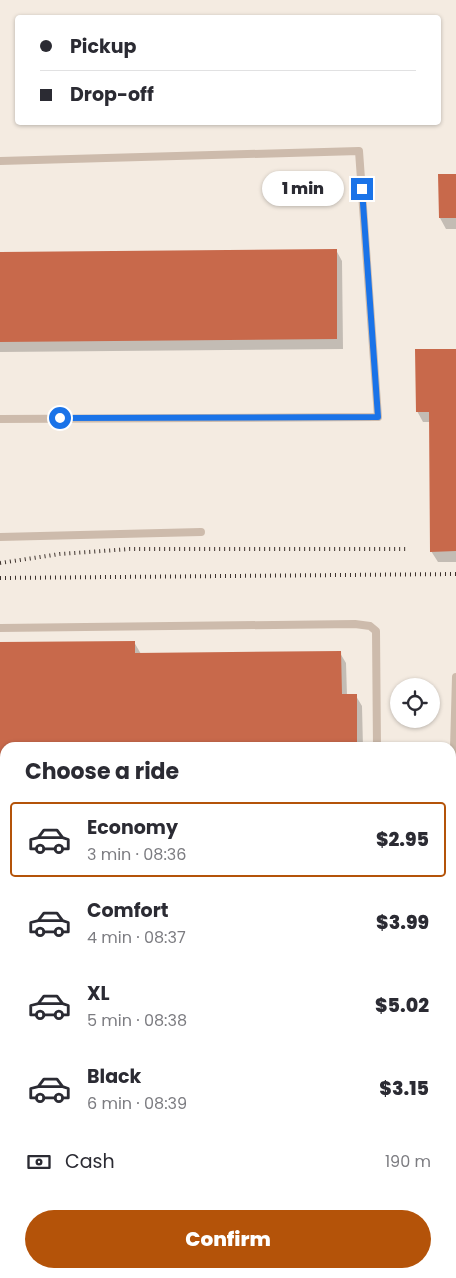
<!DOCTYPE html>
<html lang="en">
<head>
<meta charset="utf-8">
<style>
  :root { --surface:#fff; --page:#f2f2f3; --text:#2b2b33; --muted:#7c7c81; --line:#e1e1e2; --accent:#b45309 }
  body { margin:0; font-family:Poppins,sans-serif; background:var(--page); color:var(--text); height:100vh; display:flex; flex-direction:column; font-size:19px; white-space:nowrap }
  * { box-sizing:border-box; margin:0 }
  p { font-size:16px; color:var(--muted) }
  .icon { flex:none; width:28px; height:28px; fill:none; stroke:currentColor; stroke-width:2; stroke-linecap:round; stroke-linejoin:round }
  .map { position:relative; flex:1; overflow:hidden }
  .sheet { position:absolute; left:0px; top:742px; width:456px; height:536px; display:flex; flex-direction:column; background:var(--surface); border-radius:15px 15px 0 0; box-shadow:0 1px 4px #0004 }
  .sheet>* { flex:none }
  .hud { position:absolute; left:15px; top:15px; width:426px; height:110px; border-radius:5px; box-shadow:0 1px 4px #0004; display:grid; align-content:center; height:110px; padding:0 25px; background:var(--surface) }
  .controls { position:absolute; left:390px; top:678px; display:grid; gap:10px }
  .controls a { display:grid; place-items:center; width:50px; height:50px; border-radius:50%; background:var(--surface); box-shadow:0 1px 4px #0004; font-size:25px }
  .end { position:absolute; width:22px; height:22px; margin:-11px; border:6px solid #1a73e8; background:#fff; box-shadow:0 0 0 2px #fff }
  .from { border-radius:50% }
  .bubble { position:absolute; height:35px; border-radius:18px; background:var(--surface); box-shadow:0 1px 4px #0004; font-size:16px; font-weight:800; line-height:35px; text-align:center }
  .hud b { display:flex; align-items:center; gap:18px; height:48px; font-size:19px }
  .hud b+b { border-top:1px solid var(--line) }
  .hud i { width:12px; height:12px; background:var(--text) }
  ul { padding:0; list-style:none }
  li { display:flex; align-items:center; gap:15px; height:75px; margin:0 10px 8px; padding:0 15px; border:2px solid transparent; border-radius:5px }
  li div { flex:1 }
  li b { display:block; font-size:19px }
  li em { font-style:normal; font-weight:800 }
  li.active { border-color:var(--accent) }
  li>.icon { width:45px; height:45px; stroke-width:1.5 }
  h2 { padding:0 25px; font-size:22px; line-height:60px }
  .pay { display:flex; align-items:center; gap:12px; height:55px; padding:0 25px; font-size:19px }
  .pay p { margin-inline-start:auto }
  .primary-button { display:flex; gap:10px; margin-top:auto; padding:10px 25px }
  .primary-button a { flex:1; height:58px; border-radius:30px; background:var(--accent); color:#fff; font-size:20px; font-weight:800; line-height:58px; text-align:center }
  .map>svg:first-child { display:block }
  .shadow { fill:#0003 }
  .building { fill:#c8694b }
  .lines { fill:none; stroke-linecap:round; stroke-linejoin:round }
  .service { stroke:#cdbbac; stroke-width:8 }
  .rail { stroke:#3b302b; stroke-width:4; stroke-dasharray:1 4; stroke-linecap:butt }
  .route { stroke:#1a73e8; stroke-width:6 }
</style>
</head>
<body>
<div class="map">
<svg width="456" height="1278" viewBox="0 0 456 1278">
  <rect width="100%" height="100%" fill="#f4ebe1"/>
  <path class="shadow" d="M439,175H456V229H446L440,218Z
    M336,250L342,261L343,349L0,352V253Z
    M456,350V562H438L431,551L430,422H423L417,411Z
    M134,642L141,654L340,653L346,663L347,696H356L362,706L363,748H5V779H0V643Z
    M0,905H5V1010H0Z
    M451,999H456V1120H451Z
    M0,1099H5V1183H0Z
    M0,1235H5V1274H367V1278H0Z"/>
  <path class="building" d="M438,174H456V218H439Z
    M337,249V339L0,342V252Z
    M415,349H456V551L430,552L429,412H416Z
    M135,641V653L341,651L342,694H357V748H5V769H0V642Z
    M0,904H5V1000H0Z
    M451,998H456V1110H451Z
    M0,1097H5V1172H0Z
    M0,1233H5V1274H362V1278H0Z"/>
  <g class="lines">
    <path class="service" d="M0,161L359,151L378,417L0,419
      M0,537L201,532
      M0,628L355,624L370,626L376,631L377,748
      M451,856L456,677
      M0,866H5
      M451,926H456
      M0,1048H5
      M0,1210H5
      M387,1274V1278"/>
    <path class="rail" d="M0,563L60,554L130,549H409
      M0,578L456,574"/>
  </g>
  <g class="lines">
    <path class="route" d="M60,418L378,417L362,189"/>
  </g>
</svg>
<div class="controls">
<a><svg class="icon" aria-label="locate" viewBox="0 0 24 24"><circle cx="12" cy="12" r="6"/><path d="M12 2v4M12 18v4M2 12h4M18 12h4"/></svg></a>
</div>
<i class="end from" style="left:60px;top:418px"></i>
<i class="end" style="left:362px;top:189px"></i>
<div class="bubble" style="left:262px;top:171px;width:82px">1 min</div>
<div class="hud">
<b><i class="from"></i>Pickup</b>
<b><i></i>Drop-off</b>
</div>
<section class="sheet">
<h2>Choose a ride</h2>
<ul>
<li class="active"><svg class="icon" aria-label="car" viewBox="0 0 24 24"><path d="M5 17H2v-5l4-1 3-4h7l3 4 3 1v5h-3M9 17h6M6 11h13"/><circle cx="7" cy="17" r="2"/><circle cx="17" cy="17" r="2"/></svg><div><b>Economy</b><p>3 min · 08:36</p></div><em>$2.95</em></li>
<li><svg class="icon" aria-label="car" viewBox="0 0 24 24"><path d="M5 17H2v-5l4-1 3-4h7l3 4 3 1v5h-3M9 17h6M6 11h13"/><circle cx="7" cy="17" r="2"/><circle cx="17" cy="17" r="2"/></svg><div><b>Comfort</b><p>4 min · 08:37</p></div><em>$3.99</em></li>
<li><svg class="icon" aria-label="car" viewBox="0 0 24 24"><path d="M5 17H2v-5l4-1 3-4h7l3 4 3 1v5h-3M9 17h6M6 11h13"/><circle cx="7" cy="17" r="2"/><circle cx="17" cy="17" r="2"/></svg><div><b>XL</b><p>5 min · 08:38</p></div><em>$5.02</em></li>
<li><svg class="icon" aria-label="car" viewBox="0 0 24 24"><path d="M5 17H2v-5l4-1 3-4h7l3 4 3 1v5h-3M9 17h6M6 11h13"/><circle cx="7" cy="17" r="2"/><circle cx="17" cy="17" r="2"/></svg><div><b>Black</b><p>6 min · 08:39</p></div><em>$3.15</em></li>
</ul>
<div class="pay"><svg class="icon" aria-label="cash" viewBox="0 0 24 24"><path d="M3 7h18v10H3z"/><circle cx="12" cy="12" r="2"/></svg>Cash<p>190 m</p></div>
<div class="primary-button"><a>Confirm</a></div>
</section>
</div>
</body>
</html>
